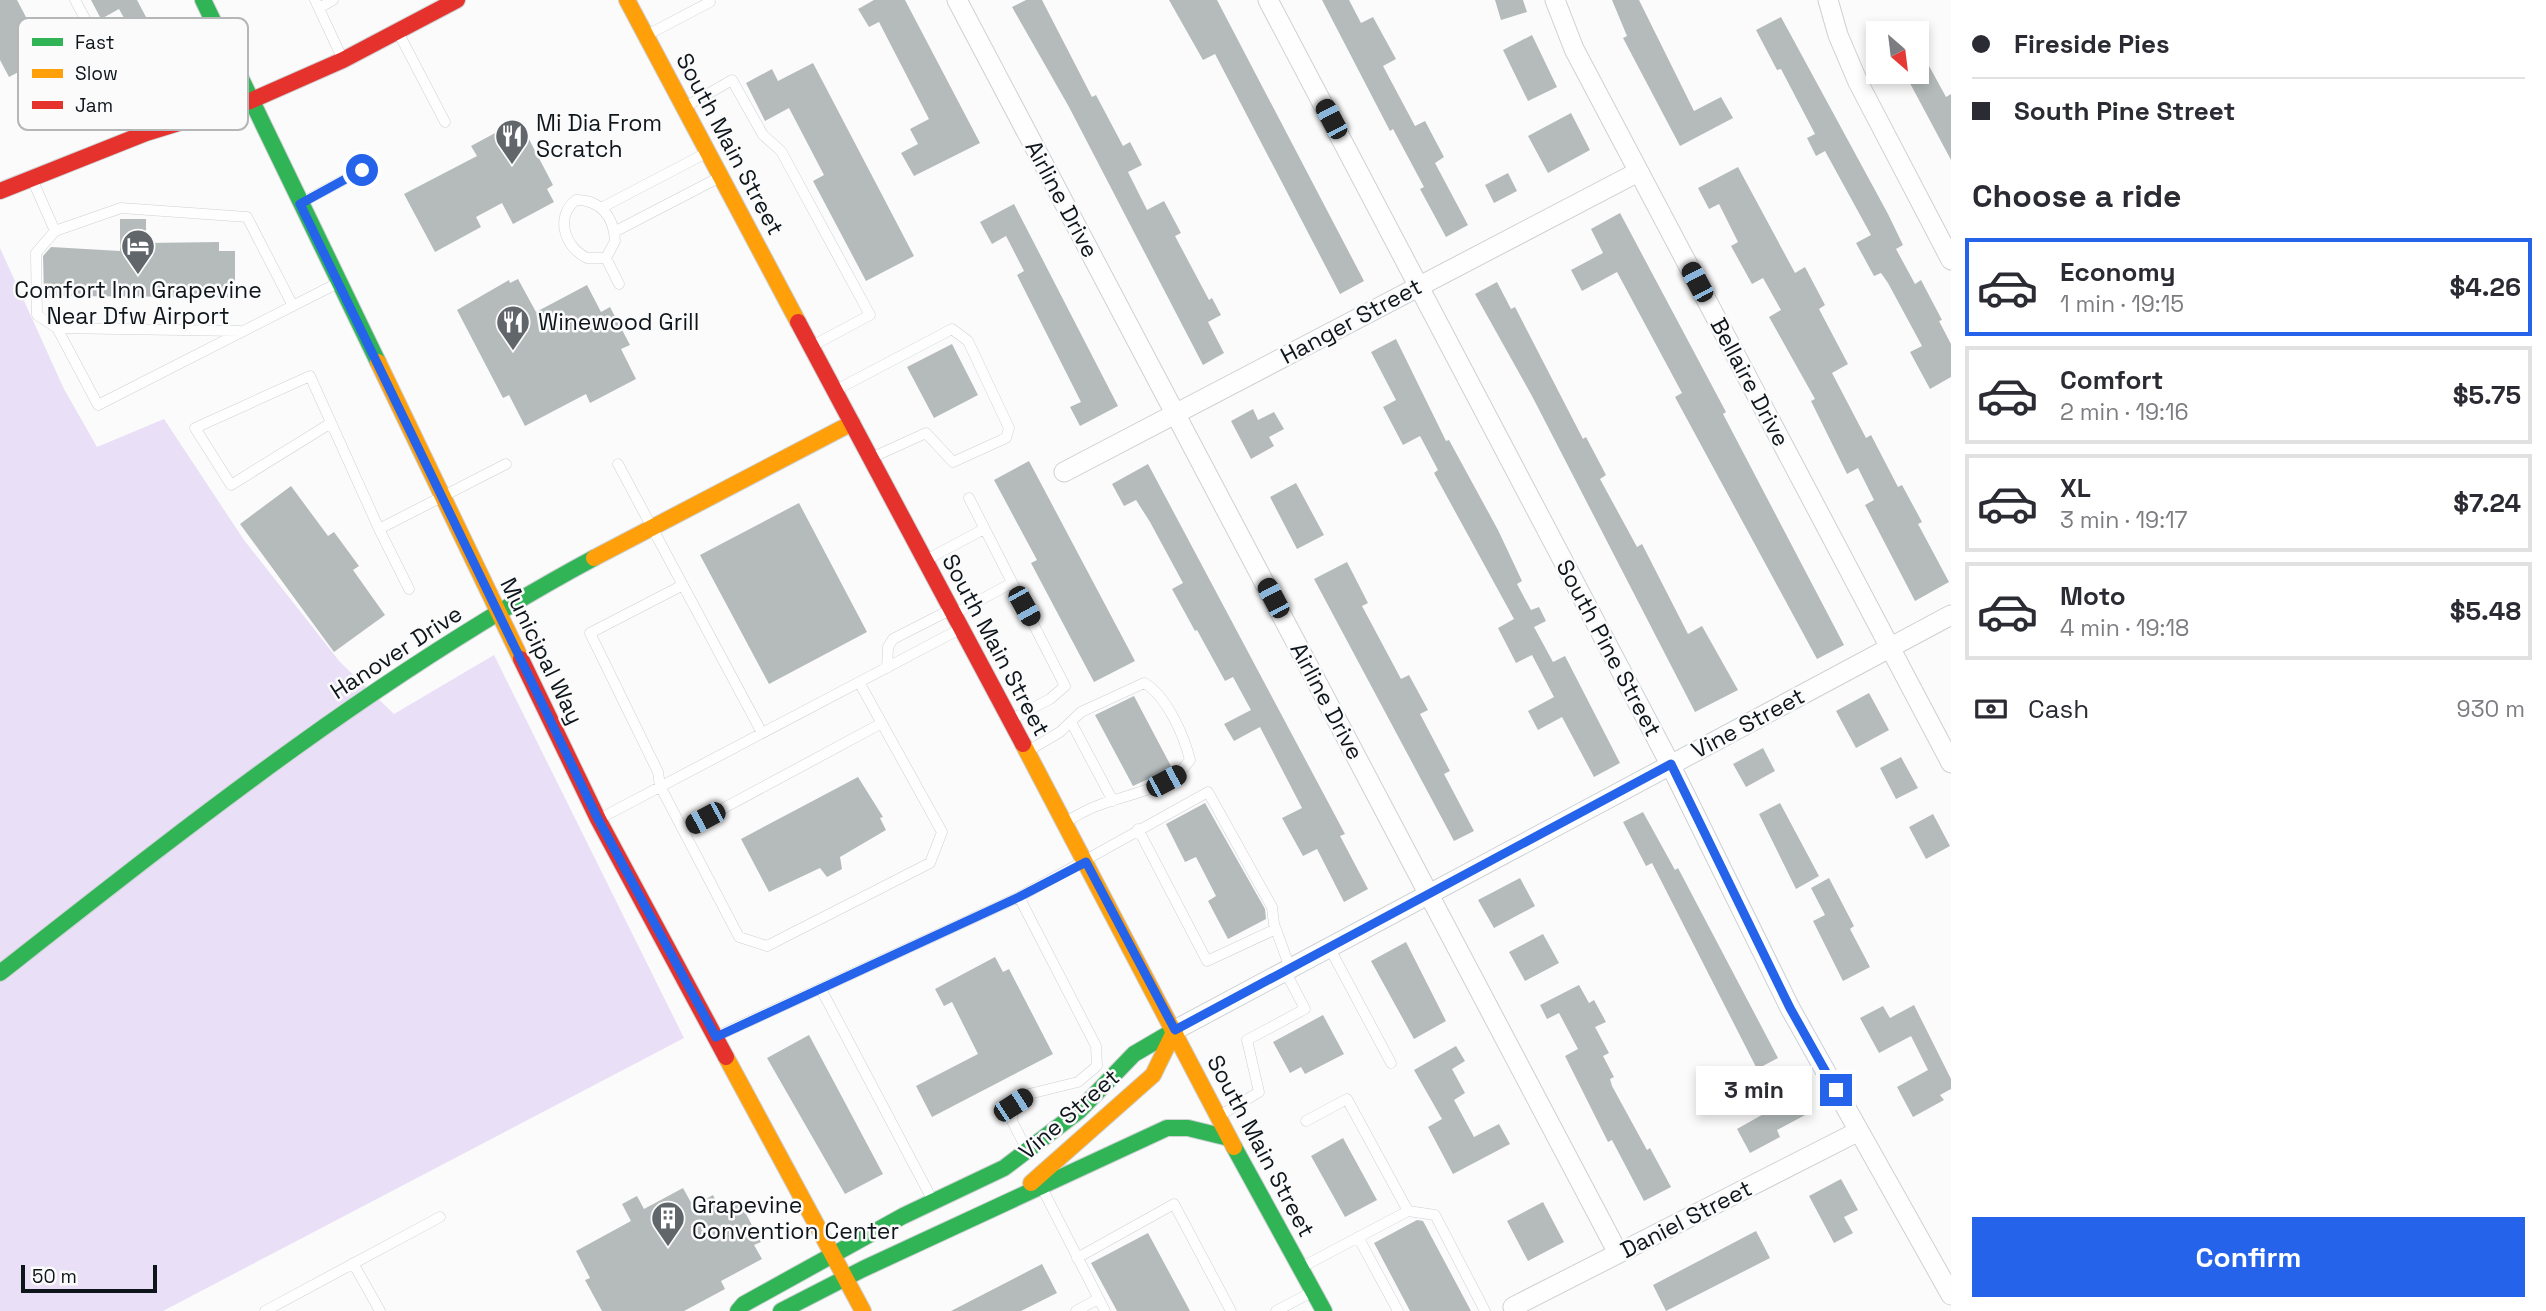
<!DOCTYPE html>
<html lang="en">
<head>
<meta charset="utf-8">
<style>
  :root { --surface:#fff; --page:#f2f2f3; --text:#2b2b33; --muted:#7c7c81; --line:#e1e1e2; --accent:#2563eb }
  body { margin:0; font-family:"Space Grotesk",sans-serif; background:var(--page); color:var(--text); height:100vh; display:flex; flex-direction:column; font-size:26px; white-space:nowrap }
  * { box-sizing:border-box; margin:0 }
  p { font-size:23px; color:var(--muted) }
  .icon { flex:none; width:38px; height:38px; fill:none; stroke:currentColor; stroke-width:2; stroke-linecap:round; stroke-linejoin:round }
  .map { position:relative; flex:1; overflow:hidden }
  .details { display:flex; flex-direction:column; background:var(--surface); width:595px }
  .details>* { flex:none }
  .banner { display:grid; align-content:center; height:154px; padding:0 21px; background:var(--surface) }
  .needle { width:46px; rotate:152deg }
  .fabs { position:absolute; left:1866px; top:21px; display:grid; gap:14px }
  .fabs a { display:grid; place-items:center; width:63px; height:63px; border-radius:0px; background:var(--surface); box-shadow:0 4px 10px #0003; font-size:35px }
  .scale { position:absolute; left:21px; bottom:18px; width:136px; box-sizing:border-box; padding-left:7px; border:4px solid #0e161c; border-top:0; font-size:19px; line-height:24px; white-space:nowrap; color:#0e161c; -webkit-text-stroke:5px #fbfbfb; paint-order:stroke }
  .end { position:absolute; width:32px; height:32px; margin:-16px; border:9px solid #2563eb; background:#fff; box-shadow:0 0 0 4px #fff }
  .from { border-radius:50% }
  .bubble { position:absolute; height:49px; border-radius:0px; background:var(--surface); box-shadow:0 4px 10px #0003; font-size:23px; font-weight:700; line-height:49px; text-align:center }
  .car { position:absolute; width:21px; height:42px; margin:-21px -10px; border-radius:9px; box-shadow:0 0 5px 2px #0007; background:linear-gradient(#222 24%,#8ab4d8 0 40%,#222 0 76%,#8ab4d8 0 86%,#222 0) }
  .banner b { display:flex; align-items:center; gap:24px; height:66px; font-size:26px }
  .banner b+b { border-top:2px solid var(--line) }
  .banner i { width:18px; height:18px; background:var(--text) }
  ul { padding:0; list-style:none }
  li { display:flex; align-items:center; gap:21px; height:98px; margin:0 14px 10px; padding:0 7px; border:4px solid var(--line); border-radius:0px }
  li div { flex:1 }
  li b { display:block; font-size:26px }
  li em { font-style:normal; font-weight:700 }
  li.current { border-color:var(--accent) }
  li>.icon { width:63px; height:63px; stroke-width:1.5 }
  h2 { padding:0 21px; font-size:32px; line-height:84px }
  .pay { display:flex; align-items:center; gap:18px; height:77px; padding:0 21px; font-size:26px }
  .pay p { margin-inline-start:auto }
  .button { display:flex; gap:14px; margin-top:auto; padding:14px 21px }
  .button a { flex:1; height:80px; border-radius:0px; background:var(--accent); color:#fff; font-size:28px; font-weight:700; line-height:80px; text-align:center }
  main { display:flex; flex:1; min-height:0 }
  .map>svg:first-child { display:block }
  .green { fill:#e9dff6 }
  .building { fill:#b5bbbb }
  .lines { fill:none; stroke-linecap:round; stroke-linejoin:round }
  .lane-casing { stroke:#cdd1d4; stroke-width:11 }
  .street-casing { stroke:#cdd1d4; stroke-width:21 }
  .fast-casing { stroke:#cdd1d4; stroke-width:18 }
  .slow-casing { stroke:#cdd1d4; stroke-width:18 }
  .jam-casing { stroke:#cdd1d4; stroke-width:18 }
  .lane { stroke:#fefefe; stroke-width:10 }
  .street { stroke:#fefefe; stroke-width:19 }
  .fast { stroke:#30b455; stroke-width:16 }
  .slow { stroke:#ff9f0a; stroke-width:16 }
  .jam { stroke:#e5322d; stroke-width:16 }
  .route { stroke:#2563eb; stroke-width:9 }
  .labels { text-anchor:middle; stroke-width:5; stroke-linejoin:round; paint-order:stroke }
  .poi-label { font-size:23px; fill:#0e161c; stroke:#fbfbfb; text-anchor:start }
  .street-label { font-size:23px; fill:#0e161c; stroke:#fbfbfb }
  .key { fill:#fbfbfb; stroke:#b4b6b8; stroke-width:2 }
  .key-label { font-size:19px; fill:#0e161c }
</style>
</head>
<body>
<main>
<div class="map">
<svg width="1951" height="1311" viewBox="0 0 1951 1311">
  <rect width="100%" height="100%" fill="#fbfbfb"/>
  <path class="green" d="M0,248L64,389L97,447L164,419L244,540L340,662L394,714L494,655L684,1038L163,1311H0Z"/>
  <path class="building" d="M0,0H17L47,57L9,77L0,60Z
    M91,0H137L156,36L139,45L119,9L101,19Z
    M874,0H905L980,143L914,176L901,153L918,144L910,129L929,119L879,22L869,27L858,9Z
    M1026,0H1042L1092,97L1096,95L1123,146L1130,142L1142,165L1128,172L1147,210L1164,201L1181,233L1175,236L1209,300L1212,298L1221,315L1208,322L1224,353L1203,365L1069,107L1012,7Z
    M1169,0H1217L1364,281L1340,294L1215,54L1203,60Z
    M1322,0H1349L1361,23L1373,17L1396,59L1383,66L1415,126L1425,121L1444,157L1435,163L1468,225L1446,237L1420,189L1424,187L1393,129L1390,131Z
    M1495,0H1523L1527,12L1501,20Z
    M1612,0H1639L1694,111L1721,97L1733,118L1680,146L1623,38L1627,36Z
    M1781,17L1888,214L1903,245L1896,249L1915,284L1921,280L1942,320L1939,321L1951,344V377L1930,389L1910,352L1922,346L1888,283L1881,273L1874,276L1856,243L1871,235L1825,151L1816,156L1807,138L1815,134L1781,69L1777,70L1756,30Z
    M1532,35L1557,87L1528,101L1503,50Z
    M1916,42L1946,97L1951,94V160L1904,72H1916Z
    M813,63L914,256L866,281L813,181L824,175L789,108L765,121L746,83L772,69L778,81Z
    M1571,113L1590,150L1548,173L1528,136Z
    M519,120L553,185L547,189L554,202L513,224L502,203L476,217L481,227L435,252L404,194L477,156L471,146Z
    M1738,167L1795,273L1805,267L1825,305L1819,309L1848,364L1832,373L1866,438L1871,435L1898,487L1902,485L1922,522L1918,524L1949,582L1915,601L1865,505L1874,500L1858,468L1847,474L1811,401L1815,399L1769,317L1781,310L1763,278L1752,284L1731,246L1738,242L1719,204L1709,209L1698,188Z
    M1508,173L1517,191L1494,203L1485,185Z
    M1014,204L1118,406L1080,426L1070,407L1081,402L1017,275L1024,271L1006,236L992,244L980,222Z
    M1620,213L1726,412L1723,414L1844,645L1817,659L1675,397L1682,393L1617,272L1582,291L1571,270L1603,253L1591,229Z
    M120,219H146V243L219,242V251H235V297L44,296L43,256L51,247L120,251Z
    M518,279L536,312L587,285L601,312L610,307L630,345L621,349L636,379L590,403L586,394L525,426L509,395L503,398L457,310L509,280L510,283Z
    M1497,282L1511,309L1515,307L1583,439L1586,437L1606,475L1600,479L1637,547L1642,544L1688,634L1702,626L1738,690L1695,712L1532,396L1475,294Z
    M1396,339L1446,441L1449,440L1498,530L1522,581L1517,584L1531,610L1539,607L1546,621L1534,627L1553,662L1565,656L1620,763L1594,777L1562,717L1538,730L1528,711L1554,697L1532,655L1516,663L1498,628L1514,619L1434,473L1438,470L1420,436L1403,445L1383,407L1396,400L1371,352Z
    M952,344L978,395L934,418L907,367Z
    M1253,409L1258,420L1274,412L1284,429L1269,437L1274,446L1251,459L1231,421Z
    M1029,461L1135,661L1094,682L1031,563L1037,560L994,480Z
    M1148,464L1345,834L1340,836L1368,889L1344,902L1317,849L1303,856L1282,818L1302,808L1260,727L1234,741L1224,724L1251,710L1233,677L1225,681L1197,630L1195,631L1172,589L1183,583L1150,522L1136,500L1124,506L1112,484Z
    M1296,483L1324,535L1297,549L1270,497Z
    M291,486L328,536L334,532L359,566L353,570L385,615L334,652L240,524Z
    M799,503L867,632L769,684L700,555Z
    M1347,562L1368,603L1362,606L1401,679L1409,675L1428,710L1420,714L1450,771L1444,774L1474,831L1454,841L1314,579Z
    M1869,693L1889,730L1856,748L1836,711Z
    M1134,696L1172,768L1133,786L1095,715Z
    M1763,748L1775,771L1746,787L1733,764Z
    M1901,757L1918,788L1896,799L1880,768Z
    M858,777L883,817L880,818L886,830L840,857L842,869L827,877L820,868L769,892L741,839Z
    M1205,803L1265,909L1266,919L1228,939L1208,901L1216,896L1196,857L1185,862L1166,824Z
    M1780,803L1819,876L1796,889L1759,814Z
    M1643,812L1675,870L1678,868L1778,1058L1757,1069L1652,863L1646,866L1623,822Z
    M1933,814L1950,846L1926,859L1909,827Z
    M1520,878L1535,906L1494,928L1478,900Z
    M1829,878L1854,926L1850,929L1870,967L1843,981L1813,921L1825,915L1811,888Z
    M1543,934L1559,963L1525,981L1509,952Z
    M1406,942L1446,1021L1414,1039L1371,961Z
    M995,957L1003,972L1009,969L1053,1054L932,1117L916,1086L978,1054L952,1002L944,1006L935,989Z
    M1579,985L1589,1003L1594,1000L1606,1022L1595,1027L1609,1053L1603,1056L1614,1077L1610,1079L1612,1086L1647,1150L1650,1148L1671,1187L1644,1201L1612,1140L1608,1142L1565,1056L1578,1049L1559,1013L1547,1019L1540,1005Z
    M1914,1005L1951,1079V1089L1940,1095L1944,1100L1913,1117L1897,1087L1928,1070L1911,1036L1879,1053L1860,1018L1883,1006L1890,1018Z
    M1323,1015L1344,1054L1305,1074L1301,1067L1290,1073L1273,1042Z
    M809,1035L883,1174L845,1194L767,1058Z
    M1456,1046L1465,1061L1452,1069L1465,1093L1454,1100L1474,1137L1499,1124L1510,1144L1453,1174L1428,1127L1442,1119L1414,1070Z
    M1790,1083L1807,1114L1777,1130L1780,1137L1750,1153L1737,1129L1767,1112L1760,1099Z
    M1343,1138L1377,1200L1345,1217L1311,1156Z
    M1841,1179L1858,1210L1844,1217L1853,1233L1834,1243L1809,1196Z
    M683,1188L693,1206L713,1195L720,1209L738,1199L761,1242L754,1245L762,1259L721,1281L725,1289L684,1311H602L585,1280L590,1278L576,1251L631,1221L622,1204L637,1196L644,1209Z
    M1543,1202L1564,1242L1528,1261L1507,1221Z
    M1417,1220L1423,1221L1471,1311H1410L1374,1243Z
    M1756,1231L1770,1258L1666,1311L1653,1285Z
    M1148,1233L1190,1311H1117L1091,1263Z
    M1042,1264L1057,1293L1021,1311H951Z"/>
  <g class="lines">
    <g class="lane-casing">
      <path id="lane" d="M75,0L146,132
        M315,0L343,60
        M319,8L333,0
        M398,32L445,122
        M647,35L710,2L709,0
        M685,107L732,80L763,135L781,151L870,315L812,346
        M32,179L55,231
        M576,200C601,200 614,217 615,241L606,258H587C564,247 555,216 576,200Z
        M301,203L362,170
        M601,208L708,152
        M614,232L720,177
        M606,258L619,284
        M293,306L247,217L121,208L55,231L36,253L37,315L57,328L98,405L338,283
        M57,328L240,331
        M836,390L952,329L968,341L1009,428L1006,438L953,462L926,433L871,458
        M331,423L231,485L195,428L310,376L379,529L506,464
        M618,464L762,733
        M969,498L1065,686L1050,699L1010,720
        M379,529L409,589
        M926,560L984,529
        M683,585L590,633L658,772L660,786L739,937L767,946L930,863L942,832L859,682
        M954,614L1012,583
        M887,668L888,647L893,639L950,610
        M1071,722L1113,801
        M1028,751L1060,732L1081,712L1144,683C1166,695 1184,735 1190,760C1168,791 1128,793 1094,807C1084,811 1075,817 1065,822
        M599,819L960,629
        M1138,829L1207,961L1276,929
        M683,830L882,723
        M1329,947L1391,1063
        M821,989L933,1201
        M717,1036L1019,897
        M1219,1116L1259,1092L1247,1040L1305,1009L1285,971
        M1306,1121L1347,1099L1408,1211
        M1026,1148L1012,1121L1013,1105L1029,1094L1078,1082L1097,1066L1096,1046L1019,897L1208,792L1272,907L1274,924L1290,968
        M1042,1188L1105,1311
        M1358,1237L1398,1311
        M1077,1258L1174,1204L1231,1311
        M353,1263L380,1311
        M1302,1267L1408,1211L1435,1215L1485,1311
        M265,1311L440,1217
        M1076,1311L1098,1299
        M1276,1311L1312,1292"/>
    </g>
    <g class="street-casing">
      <path id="street" d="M957,0L1618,1253
        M1268,0L1670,764L1790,1008L1951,1295
        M1555,0L1574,49L1951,763
        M1828,0L1838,35L1858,82L1951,260
        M1064,472L1638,172
        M1175,1030L1951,615
        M1513,1307L1859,1131"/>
    </g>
    <g class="fast-casing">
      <path id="fast" d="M203,0L378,362
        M0,973C191,823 380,673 594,558
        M1234,1147L1324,1311
        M738,1311L744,1304L903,1216L1004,1168L1079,1111L1134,1054L1175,1030
        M781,1311L863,1269L1167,1128H1188L1229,1138"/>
    </g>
    <g class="slow-casing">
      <path id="slow" d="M627,0L798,322
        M378,362L521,659
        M594,558L852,423
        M1023,744L1234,1147
        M726,1057L863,1311
        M1031,1183L1153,1075L1175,1030"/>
    </g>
    <g class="jam-casing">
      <path id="jam" d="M0,191L146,133L250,101L343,60L457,0
        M798,322L1023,744
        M521,659L598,819L726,1057"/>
    </g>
    <use href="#lane" class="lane"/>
    <use href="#street" class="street"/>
    <use href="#fast" class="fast"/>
    <use href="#slow" class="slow"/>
    <use href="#jam" class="jam"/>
  </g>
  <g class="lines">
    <path class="route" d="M362,170L300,204L598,819L716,1037L1019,897L1086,862L1175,1030L1671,764L1790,1008L1836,1090"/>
  </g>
  <defs>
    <g id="restaurant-pin" transform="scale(1.75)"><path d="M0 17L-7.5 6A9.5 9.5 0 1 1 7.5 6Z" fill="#61666a" stroke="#fbfbfb"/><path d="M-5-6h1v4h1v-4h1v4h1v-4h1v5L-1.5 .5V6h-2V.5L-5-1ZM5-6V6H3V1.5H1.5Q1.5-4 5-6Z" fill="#fff"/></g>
    <g id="hotel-pin" transform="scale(1.75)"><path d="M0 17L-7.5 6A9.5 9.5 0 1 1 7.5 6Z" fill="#61666a" stroke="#fbfbfb"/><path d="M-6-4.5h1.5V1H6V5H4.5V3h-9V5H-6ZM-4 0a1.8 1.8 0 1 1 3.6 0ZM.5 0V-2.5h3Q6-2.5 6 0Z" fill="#fff"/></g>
    <g id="building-pin" transform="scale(1.75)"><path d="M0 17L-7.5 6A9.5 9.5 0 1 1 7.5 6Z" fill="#61666a" stroke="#fbfbfb"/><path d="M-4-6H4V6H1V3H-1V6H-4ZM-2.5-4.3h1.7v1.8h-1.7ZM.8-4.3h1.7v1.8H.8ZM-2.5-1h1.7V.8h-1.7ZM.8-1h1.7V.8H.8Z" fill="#fff"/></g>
  </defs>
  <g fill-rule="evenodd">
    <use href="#restaurant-pin" x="512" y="136"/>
    <use href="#hotel-pin" x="138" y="246"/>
    <use href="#restaurant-pin" x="513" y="322"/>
    <use href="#building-pin" x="668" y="1218"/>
  </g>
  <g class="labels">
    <g class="poi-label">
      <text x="536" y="131">Mi Dia From<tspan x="536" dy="26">Scratch</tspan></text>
      <text x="138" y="298" text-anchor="middle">Comfort Inn Grapevine<tspan x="138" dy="26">Near Dfw Airport</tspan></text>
      <text x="538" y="330">Winewood Grill</text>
      <text x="692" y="1213">Grapevine<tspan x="692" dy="26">Convention Center</tspan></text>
    </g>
    <g class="street-label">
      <text transform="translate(730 144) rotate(62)" y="8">South Main Street</text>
      <text transform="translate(1062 199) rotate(62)" y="8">Airline Drive</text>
      <text transform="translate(1351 321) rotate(-28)" y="8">Hanger Street</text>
      <text transform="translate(1750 382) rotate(62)" y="8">Bellaire Drive</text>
      <text transform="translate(996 645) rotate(62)" y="8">South Main Street</text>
      <text transform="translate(1609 648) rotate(62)" y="8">South Pine Street</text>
      <text transform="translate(542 651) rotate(64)" y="8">Municipal Way</text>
      <text transform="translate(396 652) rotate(-33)" y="8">Hanover Drive</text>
      <text transform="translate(1327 701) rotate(62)" y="8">Airline Drive</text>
      <text transform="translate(1748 723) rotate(-28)" y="8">Vine Street</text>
      <text transform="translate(1069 1114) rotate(-41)" y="8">Vine Street</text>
      <text transform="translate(1261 1146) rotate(62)" y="8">South Main Street</text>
      <text transform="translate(1686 1219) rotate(-27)" y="8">Daniel Street</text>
    </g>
  </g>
  <rect x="18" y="18" width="230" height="112" rx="10" class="key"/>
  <rect x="32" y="38" width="31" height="8" fill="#30b455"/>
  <rect x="32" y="69" width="31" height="9" fill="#ff9f0a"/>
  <rect x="32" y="101" width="31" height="8" fill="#e5322d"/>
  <g class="key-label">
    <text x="75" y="49">Fast</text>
    <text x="75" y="80">Slow</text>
    <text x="75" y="112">Jam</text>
  </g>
</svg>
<div class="fabs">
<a><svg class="needle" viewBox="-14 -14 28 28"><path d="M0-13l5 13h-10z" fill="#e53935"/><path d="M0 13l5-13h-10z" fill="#7c7c81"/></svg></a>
</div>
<div class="scale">50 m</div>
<i class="end from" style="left:362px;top:170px"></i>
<i class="end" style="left:1836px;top:1090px"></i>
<div class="bubble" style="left:1696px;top:1066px;width:116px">3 min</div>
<i class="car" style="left:1331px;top:119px;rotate:332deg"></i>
<i class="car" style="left:1697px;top:282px;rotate:332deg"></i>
<i class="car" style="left:1273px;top:598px;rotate:332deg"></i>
<i class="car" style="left:1024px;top:606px;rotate:151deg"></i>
<i class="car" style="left:1166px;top:781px;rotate:62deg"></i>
<i class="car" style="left:705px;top:818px;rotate:242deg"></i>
<i class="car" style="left:1013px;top:1105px;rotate:57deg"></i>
</div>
<section class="details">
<div class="banner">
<b><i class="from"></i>Fireside Pies</b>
<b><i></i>South Pine Street</b>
</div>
<h2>Choose a ride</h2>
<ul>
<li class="current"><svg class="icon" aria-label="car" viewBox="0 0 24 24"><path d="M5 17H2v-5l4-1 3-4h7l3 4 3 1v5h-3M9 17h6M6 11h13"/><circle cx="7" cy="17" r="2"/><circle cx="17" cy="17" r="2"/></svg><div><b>Economy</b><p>1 min · 19:15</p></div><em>$4.26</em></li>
<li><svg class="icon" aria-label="car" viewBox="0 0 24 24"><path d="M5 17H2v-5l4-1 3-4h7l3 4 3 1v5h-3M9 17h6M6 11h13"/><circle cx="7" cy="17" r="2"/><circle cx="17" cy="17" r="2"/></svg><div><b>Comfort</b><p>2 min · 19:16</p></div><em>$5.75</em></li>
<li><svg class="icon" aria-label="car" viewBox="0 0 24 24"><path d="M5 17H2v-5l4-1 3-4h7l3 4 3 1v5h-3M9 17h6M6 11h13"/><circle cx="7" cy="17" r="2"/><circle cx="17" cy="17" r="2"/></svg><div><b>XL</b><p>3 min · 19:17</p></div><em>$7.24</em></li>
<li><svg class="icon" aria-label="car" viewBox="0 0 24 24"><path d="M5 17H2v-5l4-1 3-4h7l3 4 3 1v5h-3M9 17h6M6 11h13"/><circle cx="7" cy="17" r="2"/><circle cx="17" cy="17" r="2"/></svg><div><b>Moto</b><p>4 min · 19:18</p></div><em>$5.48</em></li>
</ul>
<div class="pay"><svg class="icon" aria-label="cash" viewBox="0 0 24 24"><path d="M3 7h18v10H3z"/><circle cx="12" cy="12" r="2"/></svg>Cash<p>930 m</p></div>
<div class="button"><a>Confirm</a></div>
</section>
</main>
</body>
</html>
